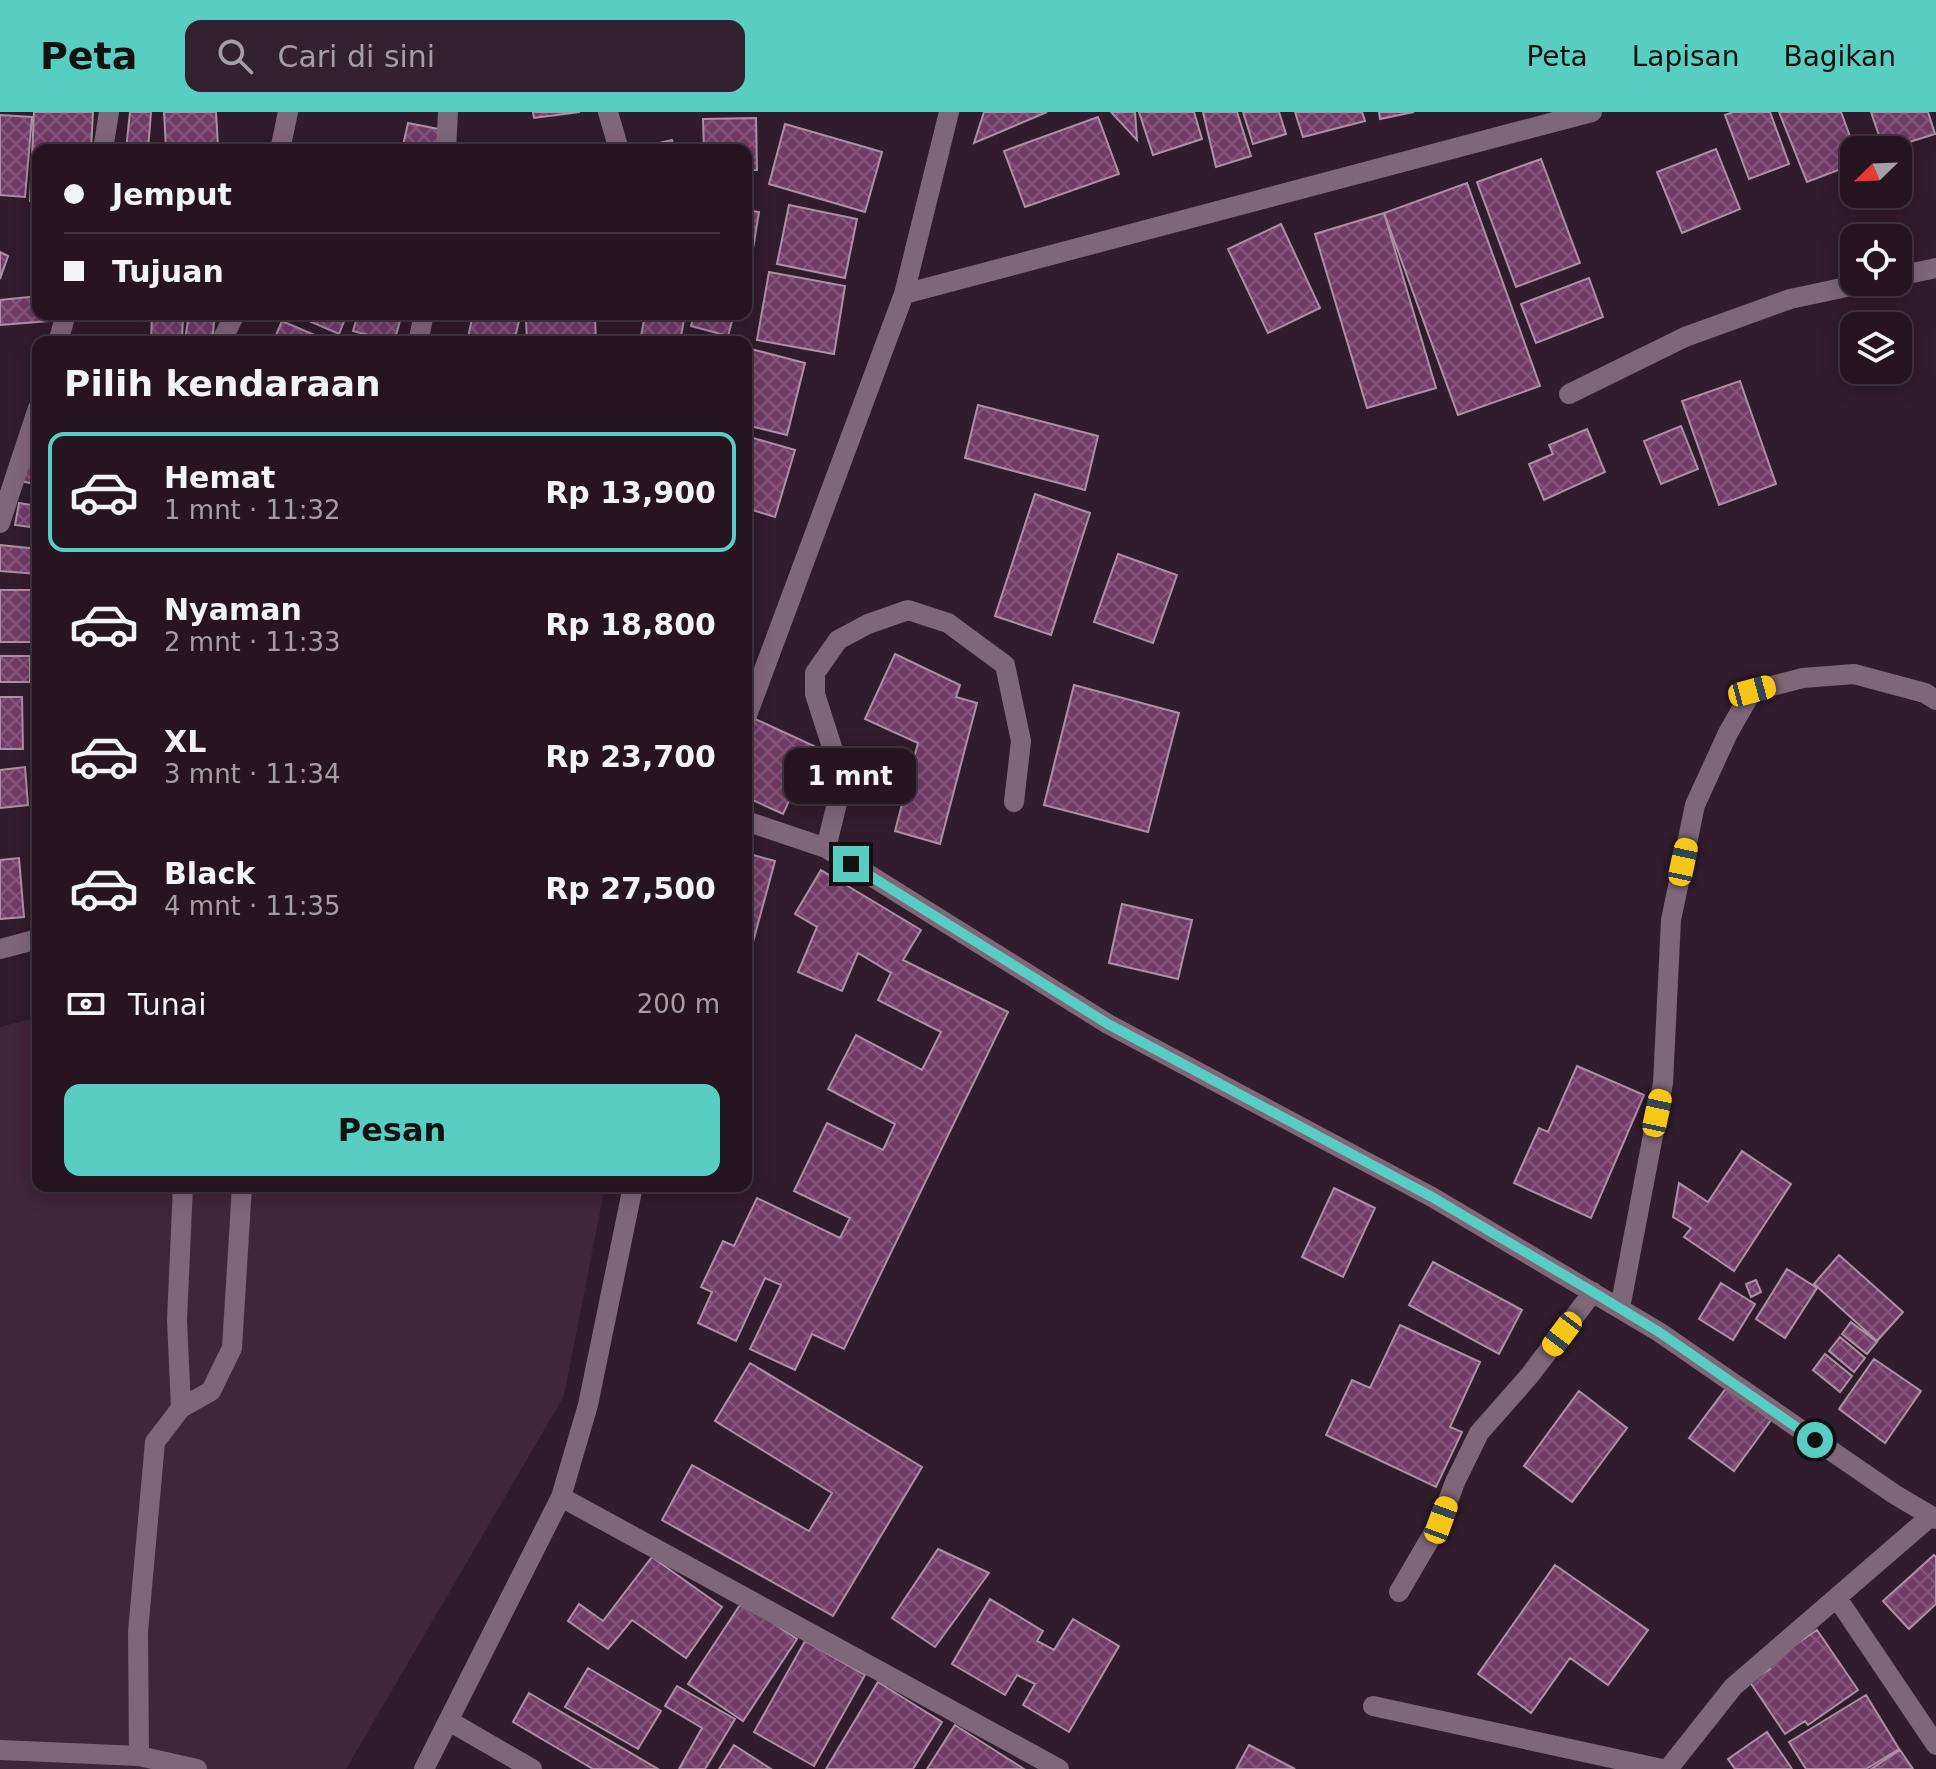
<!DOCTYPE html>
<html lang="id">
<head>
<meta charset="utf-8">
<style>
  :root { --surface:#261421; --page:#32212e; --text:#f1f3f6; --muted:#a49ea5; --line:#42333f; --accent:#57cec1 }
  body { margin:0; font-family:"DejaVu Sans",sans-serif; background:var(--page); color:var(--text); height:100vh; display:flex; flex-direction:column; font-size:30px; white-space:nowrap }
  * { box-sizing:border-box; margin:0 }
  p { font-size:26px; color:var(--muted) }
  .icon { flex:none; width:44px; height:44px; fill:none; stroke:currentColor; stroke-width:2; stroke-linecap:round; stroke-linejoin:round }
  .map { position:relative; flex:1; overflow:hidden }
  .side { position:absolute; left:32px; top:224px; width:720px; height:856px; display:flex; flex-direction:column; background:var(--surface); border-radius:16px; box-shadow:0 4px 20px #0003,0 0 0 2px var(--line) }
  .side>* { flex:none }
  .banner { position:absolute; left:32px; top:32px; width:720px; height:176px; border-radius:16px; box-shadow:0 4px 20px #0003,0 0 0 2px var(--line); display:grid; align-content:center; height:176px; padding:0 32px; background:var(--surface) }
  .needle { width:52px; rotate:247deg }
  .buttons { position:absolute; left:1840px; top:24px; display:grid; gap:16px }
  .buttons a { display:grid; place-items:center; width:72px; height:72px; border-radius:16px; background:var(--surface); box-shadow:0 4px 20px #0003,0 0 0 2px var(--line); font-size:40px }
  .end { position:absolute; width:36px; height:36px; margin:-18px; border:10px solid #57cec1; background:#111; box-shadow:0 0 0 4px #111 }
  .from { border-radius:50% }
  .bubble { position:absolute; height:56px; border-radius:16px; background:var(--surface); box-shadow:0 4px 20px #0003,0 0 0 2px var(--line); font-size:26px; font-weight:700; line-height:56px; text-align:center }
  .car { position:absolute; width:24px; height:48px; margin:-24px -12px; border-radius:10px; box-shadow:0 0 6px 2px #0007; background:linear-gradient(#f5c518 24%,#345 0 40%,#f5c518 0 76%,#345 0 86%,#f5c518 0) }
  .banner b { display:flex; align-items:center; gap:28px; height:76px; font-size:30px }
  .banner b+b { border-top:2px solid var(--line) }
  .banner i { width:20px; height:20px; background:var(--text) }
  ul { padding:0; list-style:none }
  li { display:flex; align-items:center; gap:24px; height:120px; margin:0 16px 12px; padding:0 16px; border:4px solid transparent; border-radius:16px }
  li div { flex:1 }
  li b { display:block; font-size:30px }
  li em { font-style:normal; font-weight:700 }
  li.on { border-color:var(--accent) }
  li>.icon { width:72px; height:72px; stroke-width:1.5 }
  h2 { padding:0 32px; font-size:36px; line-height:96px }
  .pay { display:flex; align-items:center; gap:20px; height:88px; padding:0 32px; font-size:30px }
  .pay p { margin-inline-start:auto }
  .primary-button { display:flex; gap:16px; margin-top:auto; padding:16px 32px }
  .primary-button a { flex:1; height:92px; border-radius:16px; background:var(--accent); color:#111; font-size:32px; font-weight:700; line-height:92px; text-align:center }
  header { display:flex; align-items:center; gap:48px; box-sizing:border-box; height:112px; padding:0 40px; background:var(--accent); color:#111 }
  header strong { font-size:38px }
  nav { display:flex; gap:44px; margin-inline-start:auto; font-size:28px }
  .search { width:560px; height:72px; background:var(--page); display:flex; align-items:center; gap:20px; box-sizing:border-box; padding:0 28px; border-radius:16px; color:var(--muted); font-size:30px }
  .map>svg:first-child { display:block }
  .built { fill:#41253b }
  .building { fill:url(#building-cross-hatch); stroke:#ad90a5; stroke-width:2 }
  .lines { fill:none; stroke-linecap:round; stroke-linejoin:round }
  .minor { stroke:#7f6679; stroke-width:20 }
  .route { stroke:#57cec1; stroke-width:10 }
</style>
</head>
<body>
<header>
<strong>Peta</strong>
<div class="search"><svg class="icon" aria-label="search" viewBox="0 0 24 24"><circle cx="10" cy="10" r="6"/><path d="M15 15l6 6"/></svg>Cari di sini</div>
<nav><a>Peta</a><a>Lapisan</a><a>Bagikan</a></nav>
</header>
<div class="map">
<svg width="1936" height="1657" viewBox="0 0 1936 1657">
  <defs>
    <pattern id="building-cross-hatch" width="8" height="8" patternUnits="userSpaceOnUse" patternTransform="scale(2)"><rect width="8" height="8" fill="#713c66"/><path d="M0 0l8 8M0 8l8-8" fill="none" stroke="#85577b"/></pattern>
  </defs>
  <rect width="100%" height="100%" fill="#321b2c"/>
  <path class="built" d="M38,905V1074H605L564,1284L346,1657H0V915Z"/>
  <path class="building" d="M34,0H93L91,38H38V89H30Z
    M130,0H151L148,38H126Z
    M164,0H216L218,34L166,36Z
    M533,0H580L534,6Z
    M984,0H1047L974,31Z
    M1111,0H1135L1137,28Z
    M1139,0H1194L1202,27L1153,43Z
    M1203,0H1237L1251,44L1216,55Z
    M1243,0H1279L1286,22L1253,32Z
    M1295,0H1362L1365,9L1303,25Z
    M1379,0H1414L1380,7Z
    M1733,0H1770L1789,52L1749,67L1725,3Z
    M1779,0H1841L1855,38L1854,52L1807,70Z
    M1871,0H1928L1935,22L1884,38Z
    M0,3L32,5L25,85L0,83Z
    M1098,5L1119,62L1025,95L1004,39Z
    M756,6L757,58H746V38H704L703,7Z
    M408,11L444,18L440,38H402Z
    M785,12L882,40L865,100L769,72Z
    M672,28L675,38H644L643,35Z
    M1716,37L1740,97L1682,121L1657,60Z
    M1541,47L1580,151L1516,175L1477,70Z
    M1467,71L1540,274L1458,303L1384,101Z
    M789,93L857,107L845,166L777,152Z
    M746,98L759,100L751,149L746,148Z
    M1384,101L1436,276L1367,296L1315,122Z
    M1281,112L1320,196L1268,221L1228,137Z
    M0,140L8,144L0,167Z
    M769,160L845,174L834,242L757,228Z
    M1589,166L1603,205L1536,231L1521,192Z
    M38,184V202H49V209L0,213V188Z
    M112,202H144L143,209Z
    M152,202H183L182,230H151Z
    M189,202H215L212,230L185,228Z
    M293,202H347L339,222Z
    M358,202H402L394,230L353,219Z
    M473,202H486L519,209L514,230H467Z
    M645,202H685L680,230H640Z
    M694,202H734L728,224L691,214Z
    M595,206L596,230H527L526,207Z
    M282,209L324,227L323,230H273Z
    M747,236L805,251L787,323L746,313Z
    M1740,269L1776,372L1719,393L1682,289Z
    M978,293L1098,324L1085,378L965,346Z
    M1681,314L1698,357L1661,372L1644,329Z
    M1587,317L1605,360L1544,388L1529,352L1553,342L1549,333Z
    M38,321V373L21,369Z
    M746,324L795,338L775,405L746,396Z
    M1035,382L1090,401L1051,523L995,504Z
    M19,391L38,394V416L15,413Z
    M0,433L38,437V462L0,459Z
    M1118,442L1177,463L1153,531L1094,510Z
    M0,478H36L35,530H0Z
    M895,542L960,573L956,585L977,591L940,732L895,719L918,631L865,607Z
    M0,544H30V570H0Z
    M1074,573L1179,601L1148,720L1044,693Z
    M0,585H22L23,637H0Z
    M753,606L814,634L783,702L746,685V622Z
    M25,655L28,693L0,696V658Z
    M33,719H38V758Z
    M746,741L775,749L747,852L746,851Z
    M19,746L24,805L0,807V748Z
    M821,758L921,818L903,848L1008,900L844,1237L812,1222L795,1258L750,1237L781,1173L765,1166L736,1229L698,1211L712,1180L701,1175L723,1129L734,1134L757,1086L840,1126L850,1106L794,1079L827,1011L883,1038L895,1012L828,977L856,923L922,958L941,920L878,888L891,861L858,841L842,879L798,860L817,815L795,802Z
    M1122,792L1192,808L1178,867L1109,851Z
    M1577,954L1644,983L1591,1106L1514,1071L1539,1016L1548,1020Z
    M1742,1039L1791,1072L1734,1159L1684,1125L1691,1116L1673,1105L1679,1071L1708,1090Z
    M1334,1076L1375,1096L1343,1165L1302,1145Z
    M1839,1143L1903,1200L1877,1229L1814,1172Z
    M1433,1150L1522,1198L1499,1242L1409,1193Z
    M1787,1157L1817,1176L1785,1226L1756,1207Z
    M1756,1168L1761,1180L1751,1185L1746,1172Z
    M1721,1171L1755,1192L1733,1228L1699,1207Z
    M1851,1210L1877,1230L1867,1242L1842,1222Z
    M1400,1213L1480,1250L1450,1315L1462,1320L1436,1375L1326,1323L1352,1268L1370,1276Z
    M1840,1225L1865,1246L1854,1260L1829,1239Z
    M1825,1242L1852,1264L1840,1280L1813,1258Z
    M1874,1247L1921,1279L1885,1331L1839,1297Z
    M750,1251L922,1355L833,1504L662,1408L692,1353L809,1419L832,1381L715,1309Z
    M1727,1275L1771,1308L1734,1359L1689,1326Z
    M1579,1279L1627,1316L1572,1390L1524,1354Z
    M938,1437L989,1461L935,1535L892,1506Z
    M1934,1443L1936,1445V1492L1909,1517L1883,1489Z
    M652,1445L722,1495L686,1546L632,1508L608,1537L568,1509L579,1492L603,1509Z
    M1555,1453L1648,1518L1608,1573L1570,1546L1531,1601L1478,1562Z
    M990,1487L1043,1519L1037,1529L1054,1538L1073,1507L1119,1534L1069,1620L1023,1593L1035,1572L1017,1563L1005,1583L952,1552Z
    M742,1490L797,1527L743,1609L688,1572Z
    M1817,1518L1858,1578L1808,1613L1805,1609L1785,1622L1750,1570L1770,1557L1767,1552Z
    M805,1529L865,1563L814,1654L754,1620Z
    M588,1556L661,1599L638,1637L565,1595Z
    M878,1570L942,1610L913,1657H826Z
    M677,1574L735,1607L705,1657H679L702,1616L665,1594Z
    M529,1581L658,1657H593L513,1610Z
    M1866,1583L1899,1637L1866,1657H1806L1789,1630Z
    M955,1613L1024,1657H927Z
    M1767,1620L1792,1657H1735L1728,1647Z
    M734,1633L771,1657H719Z
    M1249,1633L1295,1657H1236Z
    M1900,1638L1913,1657H1871Z"/>
  <g class="lines">
    <path class="minor" d="M608,0L619,38
      M103,38L109,0
      M280,38L288,0
      M446,38L448,0
      M1898,164L1936,156
      M904,182L1592,0
      M58,230L66,202
      M221,230L235,202
      M418,230L424,202
      M1569,282L1685,225L1790,187L1870,170
      M0,411L38,296
      M746,606L904,182L949,0
      M746,709L826,736L1108,912L1432,1085L1659,1220L1894,1382L1936,1407
      M826,736L838,687L839,657L815,582V561L838,528L868,512L908,498L948,511L1005,553L1021,629L1014,690
      M0,837L38,827
      M1620,1196L1663,971L1671,808L1695,693L1728,621L1752,579L1803,566L1854,562L1925,581L1936,588
      M181,1296L177,1208L183,1074
      M561,1385L1059,1657
      M1399,1480L1441,1408L1455,1370L1479,1321L1530,1263L1593,1180
      M1837,1486L1936,1633
      M1373,1594L1662,1657
      M449,1609L532,1657
      M0,1638L139,1644L197,1657
      M139,1644L138,1520L155,1330L181,1296L211,1279L232,1236L242,1074
      M424,1657L561,1385L588,1293L633,1074
      M1668,1657L1733,1575L1931,1404"/>
  </g>
  <g class="lines">
    <path class="route" d="M851,752L1108,912L1432,1085L1593,1180L1659,1220L1815,1328"/>
  </g>
</svg>
<div class="buttons">
<a><svg class="needle" viewBox="-14 -14 28 28"><path d="M0-13l5 13h-10z" fill="#e53935"/><path d="M0 13l5-13h-10z" fill="#a49ea5"/></svg></a>
<a><svg class="icon" aria-label="locate" viewBox="0 0 24 24"><circle cx="12" cy="12" r="6"/><path d="M12 2v4M12 18v4M2 12h4M18 12h4"/></svg></a>
<a><svg class="icon" aria-label="layers" viewBox="0 0 24 24"><path d="M12 4l9 5-9 5-9-5zM3 14l9 5 9-5"/></svg></a>
</div>
<i class="end from" style="left:1815px;top:1328px"></i>
<i class="end" style="left:851px;top:752px"></i>
<div class="bubble" style="left:784px;top:636px;width:132px">1 mnt</div>
<i class="car" style="left:1752px;top:579px;rotate:75deg"></i>
<i class="car" style="left:1683px;top:750px;rotate:12deg"></i>
<i class="car" style="left:1657px;top:1001px;rotate:12deg"></i>
<i class="car" style="left:1562px;top:1222px;rotate:217deg"></i>
<i class="car" style="left:1441px;top:1408px;rotate:20deg"></i>
<div class="banner">
<b><i class="from"></i>Jemput</b>
<b><i></i>Tujuan</b>
</div>
<section class="side">
<h2>Pilih kendaraan</h2>
<ul>
<li class="on"><svg class="icon" aria-label="car" viewBox="0 0 24 24"><path d="M5 17H2v-5l4-1 3-4h7l3 4 3 1v5h-3M9 17h6M6 11h13"/><circle cx="7" cy="17" r="2"/><circle cx="17" cy="17" r="2"/></svg><div><b>Hemat</b><p>1 mnt · 11:32</p></div><em>Rp 13,900</em></li>
<li><svg class="icon" aria-label="car" viewBox="0 0 24 24"><path d="M5 17H2v-5l4-1 3-4h7l3 4 3 1v5h-3M9 17h6M6 11h13"/><circle cx="7" cy="17" r="2"/><circle cx="17" cy="17" r="2"/></svg><div><b>Nyaman</b><p>2 mnt · 11:33</p></div><em>Rp 18,800</em></li>
<li><svg class="icon" aria-label="car" viewBox="0 0 24 24"><path d="M5 17H2v-5l4-1 3-4h7l3 4 3 1v5h-3M9 17h6M6 11h13"/><circle cx="7" cy="17" r="2"/><circle cx="17" cy="17" r="2"/></svg><div><b>XL</b><p>3 mnt · 11:34</p></div><em>Rp 23,700</em></li>
<li><svg class="icon" aria-label="car" viewBox="0 0 24 24"><path d="M5 17H2v-5l4-1 3-4h7l3 4 3 1v5h-3M9 17h6M6 11h13"/><circle cx="7" cy="17" r="2"/><circle cx="17" cy="17" r="2"/></svg><div><b>Black</b><p>4 mnt · 11:35</p></div><em>Rp 27,500</em></li>
</ul>
<div class="pay"><svg class="icon" aria-label="cash" viewBox="0 0 24 24"><path d="M3 7h18v10H3z"/><circle cx="12" cy="12" r="2"/></svg>Tunai<p>200 m</p></div>
<div class="primary-button"><a>Pesan</a></div>
</section>
</div>
</body>
</html>
